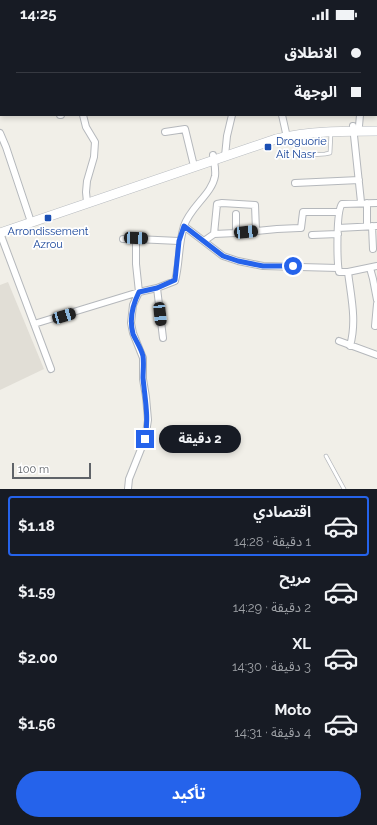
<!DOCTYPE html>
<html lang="ar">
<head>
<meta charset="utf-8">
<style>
  :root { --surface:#171b24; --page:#242831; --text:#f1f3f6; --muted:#9ea1a6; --line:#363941; --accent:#2563eb }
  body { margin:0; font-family:Raleway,"Noto Sans Arabic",sans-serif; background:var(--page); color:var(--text); direction:rtl; height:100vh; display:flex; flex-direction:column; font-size:15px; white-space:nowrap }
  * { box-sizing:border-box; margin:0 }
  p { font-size:13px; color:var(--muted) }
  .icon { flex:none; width:22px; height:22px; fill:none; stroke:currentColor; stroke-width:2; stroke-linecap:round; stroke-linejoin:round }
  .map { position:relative; height:461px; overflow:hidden; direction:ltr }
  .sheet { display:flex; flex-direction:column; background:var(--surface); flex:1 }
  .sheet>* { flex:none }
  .banner { position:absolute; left:0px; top:0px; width:377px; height:88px; box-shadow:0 2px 6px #0003; direction:rtl; display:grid; align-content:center; height:88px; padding:0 16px; background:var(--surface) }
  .scale { position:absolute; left:12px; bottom:10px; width:79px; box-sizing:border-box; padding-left:4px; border:2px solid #5f6368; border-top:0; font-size:11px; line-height:14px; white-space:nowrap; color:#5f6368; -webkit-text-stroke:3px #fff; paint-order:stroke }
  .end { position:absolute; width:18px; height:18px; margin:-9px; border:5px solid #2563eb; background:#fff; box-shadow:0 0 0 2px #fff }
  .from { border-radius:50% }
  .bubble { position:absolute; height:28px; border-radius:14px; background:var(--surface); box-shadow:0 2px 6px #0003; font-size:13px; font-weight:700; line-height:28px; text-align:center; direction:rtl }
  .car { position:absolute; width:12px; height:24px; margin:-12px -6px; border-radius:5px; box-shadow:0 0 3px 1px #0007; background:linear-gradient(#222 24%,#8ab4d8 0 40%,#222 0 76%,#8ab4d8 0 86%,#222 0) }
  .banner b { display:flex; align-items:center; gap:14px; height:38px; font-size:15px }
  .banner b+b { border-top:1px solid var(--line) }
  .banner i { width:10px; height:10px; background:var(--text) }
  ul { padding:7px 0 0; list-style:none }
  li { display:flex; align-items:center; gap:12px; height:60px; margin:0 8px 6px; padding:0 8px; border:2px solid transparent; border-radius:4px }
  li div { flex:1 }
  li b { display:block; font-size:15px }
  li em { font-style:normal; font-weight:700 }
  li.current { border-color:var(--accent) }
  li>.icon { width:36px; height:36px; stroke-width:1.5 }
  .cta { display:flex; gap:8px; margin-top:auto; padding:8px 16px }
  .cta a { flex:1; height:46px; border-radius:24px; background:var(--accent); color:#fff; font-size:16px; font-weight:700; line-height:46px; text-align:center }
  .status { display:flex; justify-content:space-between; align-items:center; height:28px; padding:0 20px; background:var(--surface); direction:ltr }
  .status svg { height:11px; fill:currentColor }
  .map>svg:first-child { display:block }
  .education { fill:#e1ded6 }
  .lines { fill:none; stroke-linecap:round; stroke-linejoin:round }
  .service-casing { stroke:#b5b8bc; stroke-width:4.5 }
  .minor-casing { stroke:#b5b8bc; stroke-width:8 }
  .secondary-casing { stroke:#b6babf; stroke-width:10 }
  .service { stroke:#fff; stroke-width:3 }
  .minor { stroke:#fff; stroke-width:6 }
  .secondary { stroke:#fff; stroke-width:9 }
  .route { stroke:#2563eb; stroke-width:5 }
  .transit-dot { fill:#1a4fb4; stroke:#fff; stroke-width:1.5 }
  .labels { text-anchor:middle; stroke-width:3.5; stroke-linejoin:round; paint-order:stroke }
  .transit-label { font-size:11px; fill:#164399; stroke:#fff; text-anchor:start }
</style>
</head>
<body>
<div class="status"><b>14:25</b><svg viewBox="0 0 49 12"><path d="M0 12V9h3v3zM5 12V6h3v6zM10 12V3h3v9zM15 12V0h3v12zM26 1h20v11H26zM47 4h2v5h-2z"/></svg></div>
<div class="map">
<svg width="377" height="461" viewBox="0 0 377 461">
  <rect width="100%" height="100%" fill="#f1efe8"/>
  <path class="education" d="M8,254L44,341L0,362V257Z"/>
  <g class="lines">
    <g class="service-casing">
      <path id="service" d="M295,128L325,126L330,125L331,104
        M326,428L344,461"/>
    </g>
    <g class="minor-casing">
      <path id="minor" d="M228,0L229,1
        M43,1V0
        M157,1V0
        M333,1L334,0
        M376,50H377
        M60,87H61
        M83,87L86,99L95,114L94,129L87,153L86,164L87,174
        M282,87L286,105
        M353,98L361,174
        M359,98L360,87
        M165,104L185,101L193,134
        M0,105L6,119L31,194
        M225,128L227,108L232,87
        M295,155L359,152
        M367,175V198
        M377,175L342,176C336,183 337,234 339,244H348L377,238
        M236,186V205
        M184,198L223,228L238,233L263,238L338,240
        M372,198L373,221
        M338,200L377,198
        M0,205L51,341
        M214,206L217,176L222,175L255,177L256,203
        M312,207L338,206
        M123,211H136V236L139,264L133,277L131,295L133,305L143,330V351L146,369L148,392L145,411L129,451L128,461
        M136,211L179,213
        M204,213L214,206L236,205L277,201L299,200H301L303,184H338
        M370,240L373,251L377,272
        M348,244C351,269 357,293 350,318
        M157,260L163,310
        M34,296L139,264L157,260L175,253C180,234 178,217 184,198C190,179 212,166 215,148C216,141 214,134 213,127
        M375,298L377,276
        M339,313L377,327"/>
    </g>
    <g class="secondary-casing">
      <path id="secondary" d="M0,205L276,111C310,103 343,103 377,103"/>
    </g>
    <use href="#service" class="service"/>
    <use href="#minor" class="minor"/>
    <use href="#secondary" class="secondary"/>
  </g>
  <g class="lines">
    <path class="route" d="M145,411C149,390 145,371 143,350C143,343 144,335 143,328C141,320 136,313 133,306C129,291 132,278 139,264L157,260L175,252L179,213L184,198L223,228L238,233L263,238H293"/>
  </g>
  <g class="transit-dot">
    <rect x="264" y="115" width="8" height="8" rx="2"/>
    <rect x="44" y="186" width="8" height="8" rx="2"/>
  </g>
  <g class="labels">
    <g class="transit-label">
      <text x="276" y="117">Droguorie<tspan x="276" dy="13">Ait Nasr</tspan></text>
      <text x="48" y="207" text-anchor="middle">Arrondissement<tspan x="48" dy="13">Azrou</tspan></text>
    </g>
  </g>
</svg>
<div class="scale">100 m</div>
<i class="end from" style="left:293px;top:238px"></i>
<i class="end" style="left:145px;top:411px"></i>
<div class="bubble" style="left:159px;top:397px;width:82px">2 دقيقة</div>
<i class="car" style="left:246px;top:204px;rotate:84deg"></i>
<i class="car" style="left:136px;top:210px;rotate:92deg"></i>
<i class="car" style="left:160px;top:286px;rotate:174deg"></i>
<i class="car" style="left:64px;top:288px;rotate:74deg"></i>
<div class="banner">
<b><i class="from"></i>الانطلاق</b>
<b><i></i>الوجهة</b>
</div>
</div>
<section class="sheet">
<ul>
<li class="current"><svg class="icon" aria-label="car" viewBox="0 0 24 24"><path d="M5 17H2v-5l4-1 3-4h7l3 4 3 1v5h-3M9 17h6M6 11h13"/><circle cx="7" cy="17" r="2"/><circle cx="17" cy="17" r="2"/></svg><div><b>اقتصادي</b><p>1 دقيقة · 14:28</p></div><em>$1.18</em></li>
<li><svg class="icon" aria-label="car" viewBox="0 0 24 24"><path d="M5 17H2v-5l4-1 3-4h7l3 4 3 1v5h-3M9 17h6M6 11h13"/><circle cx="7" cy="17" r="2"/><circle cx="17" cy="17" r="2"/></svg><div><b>مريح</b><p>2 دقيقة · 14:29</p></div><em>$1.59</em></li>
<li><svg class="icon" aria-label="car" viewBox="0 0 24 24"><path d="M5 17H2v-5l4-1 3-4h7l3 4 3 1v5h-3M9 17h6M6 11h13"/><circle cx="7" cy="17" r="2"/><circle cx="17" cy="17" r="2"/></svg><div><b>XL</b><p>3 دقيقة · 14:30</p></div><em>$2.00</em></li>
<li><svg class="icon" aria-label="car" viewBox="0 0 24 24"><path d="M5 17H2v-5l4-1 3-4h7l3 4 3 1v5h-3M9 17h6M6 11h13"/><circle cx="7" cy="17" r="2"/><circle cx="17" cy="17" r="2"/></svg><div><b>Moto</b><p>4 دقيقة · 14:31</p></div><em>$1.56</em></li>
</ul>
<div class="cta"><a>تأكيد</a></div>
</section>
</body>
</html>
